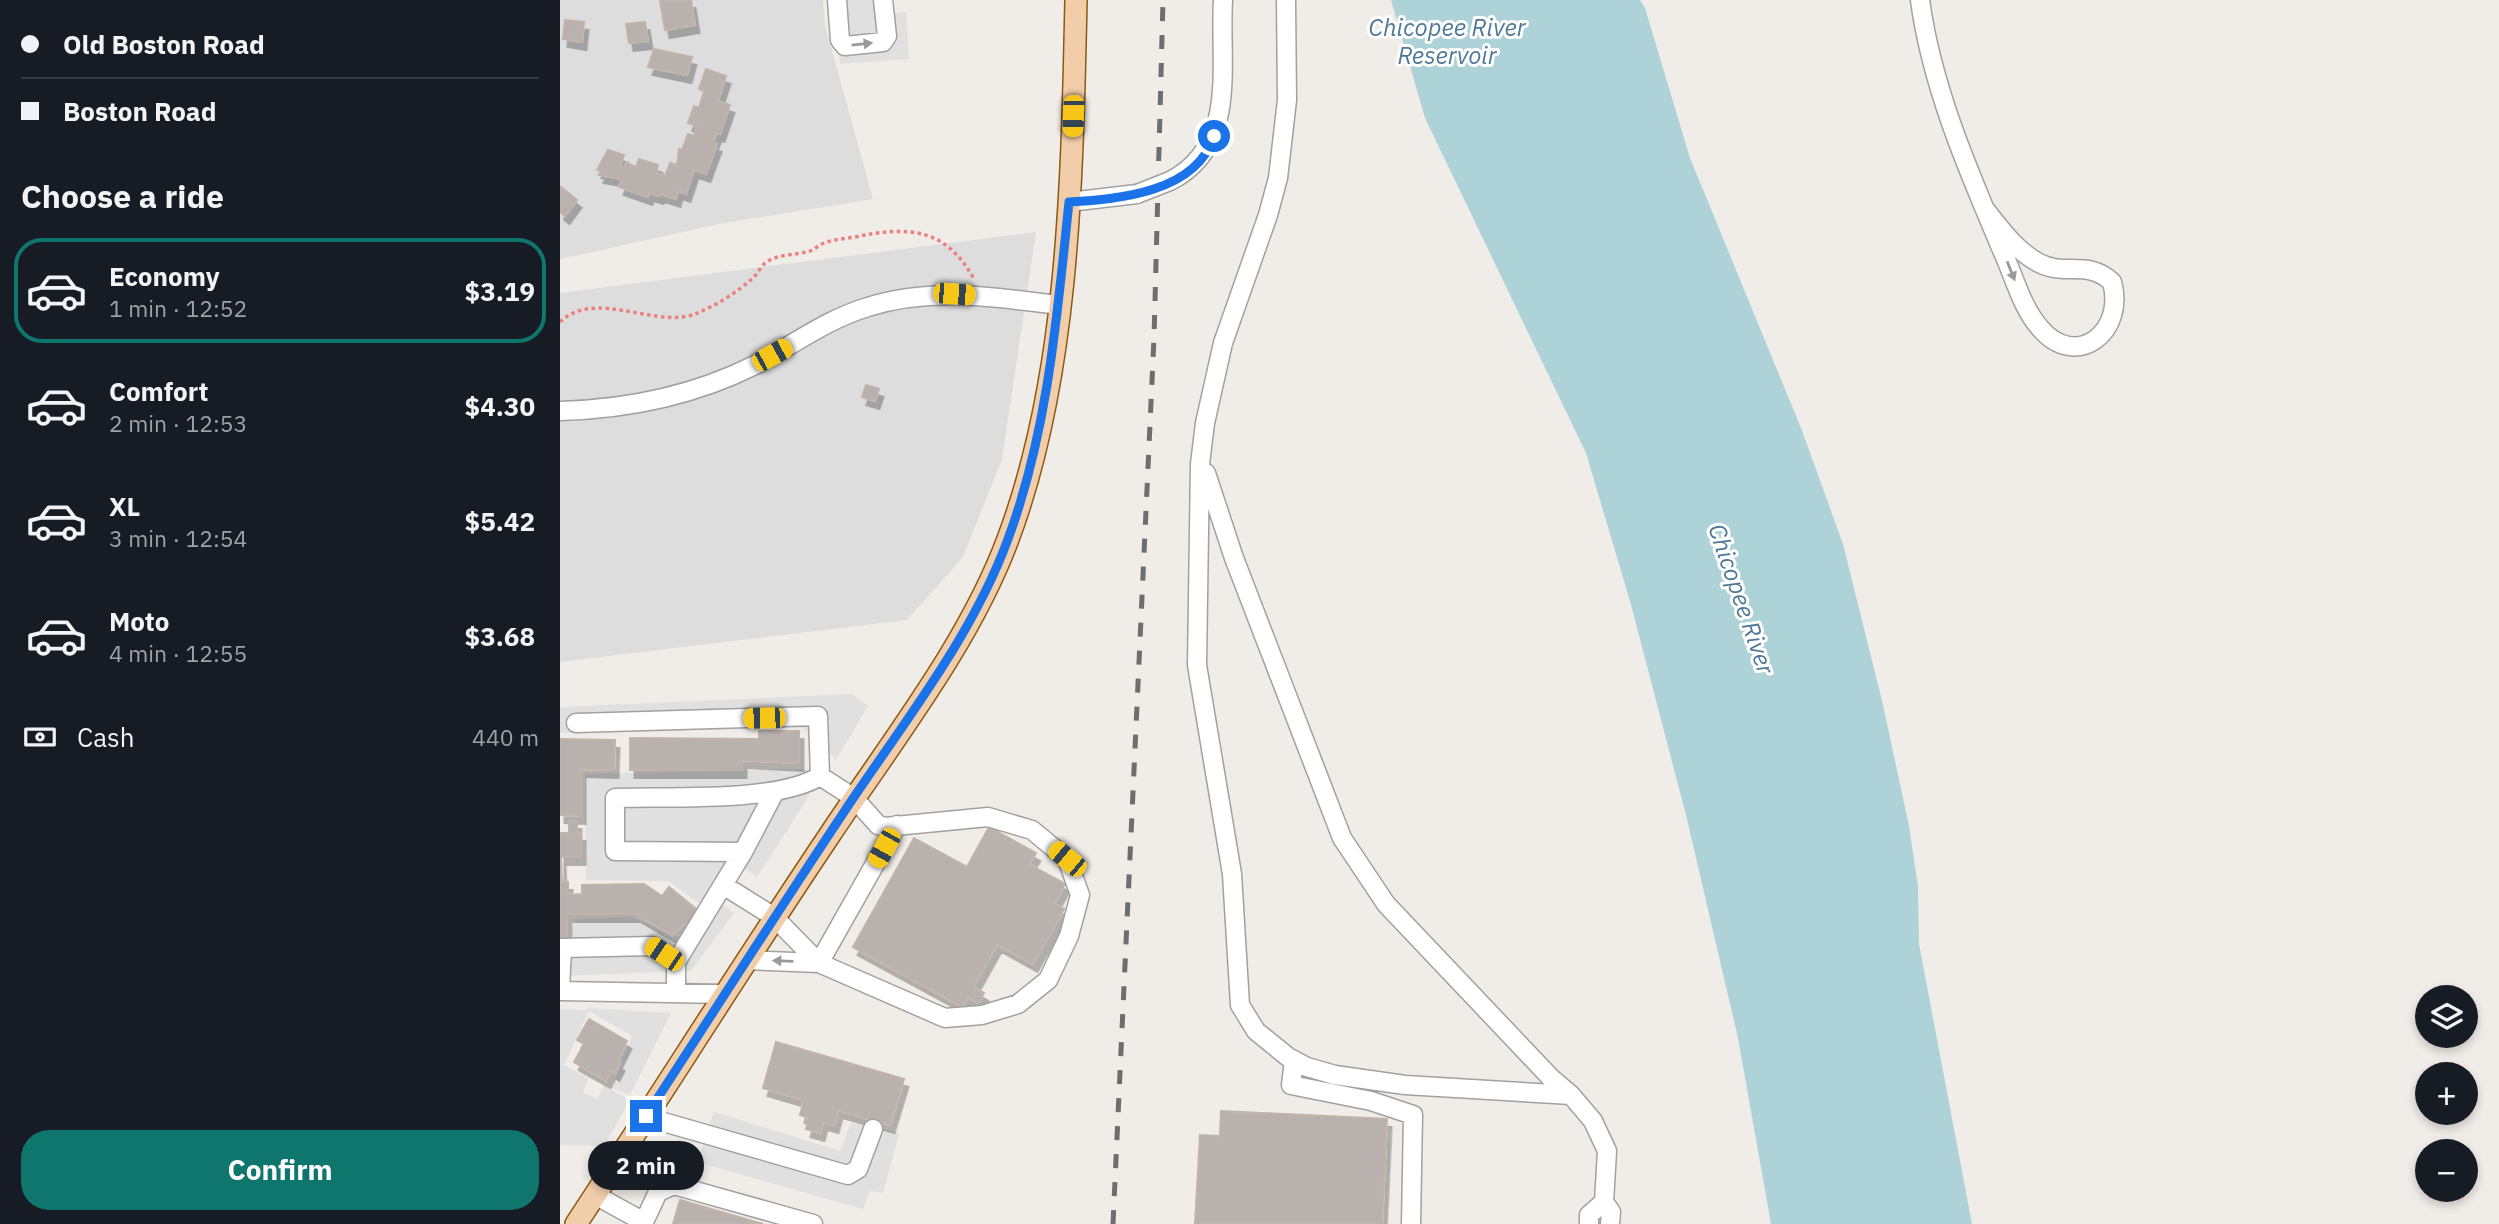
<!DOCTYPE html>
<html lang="en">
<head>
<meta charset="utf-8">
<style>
  :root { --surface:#171b24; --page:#242831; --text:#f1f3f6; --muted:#9ea1a6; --line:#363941; --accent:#0f766e }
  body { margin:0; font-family:"IBM Plex Sans",sans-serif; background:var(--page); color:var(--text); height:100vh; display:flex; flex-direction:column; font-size:26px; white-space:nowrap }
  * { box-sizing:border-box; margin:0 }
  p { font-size:23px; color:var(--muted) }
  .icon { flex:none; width:38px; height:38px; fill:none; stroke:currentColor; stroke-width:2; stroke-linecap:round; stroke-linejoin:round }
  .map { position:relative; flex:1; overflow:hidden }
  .drawer { display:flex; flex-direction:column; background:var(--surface); width:560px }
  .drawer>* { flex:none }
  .banner { display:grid; align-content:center; height:154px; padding:0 21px; background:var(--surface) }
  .tools { position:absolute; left:1855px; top:985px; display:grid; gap:14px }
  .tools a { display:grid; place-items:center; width:63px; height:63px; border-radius:50%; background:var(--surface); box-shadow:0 4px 10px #0003; font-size:35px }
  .end { position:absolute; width:32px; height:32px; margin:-16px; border:9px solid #1a73e8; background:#fff; box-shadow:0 0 0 4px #fff }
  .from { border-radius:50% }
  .bubble { position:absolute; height:49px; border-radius:24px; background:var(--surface); box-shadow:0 4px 10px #0003; font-size:23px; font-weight:800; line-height:49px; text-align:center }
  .car { position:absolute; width:21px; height:42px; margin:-21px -10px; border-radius:9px; box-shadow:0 0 5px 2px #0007; background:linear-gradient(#f5c518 24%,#345 0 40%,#f5c518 0 76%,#345 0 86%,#f5c518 0) }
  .banner b { display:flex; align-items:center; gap:24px; height:66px; font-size:26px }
  .banner b+b { border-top:2px solid var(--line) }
  .banner i { width:18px; height:18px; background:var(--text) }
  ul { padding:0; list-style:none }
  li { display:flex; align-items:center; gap:21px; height:105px; margin:0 14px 10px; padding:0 7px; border:4px solid transparent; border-radius:28px }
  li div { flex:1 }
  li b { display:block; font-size:26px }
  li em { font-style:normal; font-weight:800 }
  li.current { border-color:var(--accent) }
  li>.icon { width:63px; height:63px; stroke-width:1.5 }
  h2 { padding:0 21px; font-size:32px; line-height:84px }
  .pay { display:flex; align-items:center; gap:18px; height:77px; padding:0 21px; font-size:26px }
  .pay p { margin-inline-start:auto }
  .action { display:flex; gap:14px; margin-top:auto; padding:14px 21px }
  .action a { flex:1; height:80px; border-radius:28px; background:var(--accent); color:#fff; font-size:28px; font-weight:800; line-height:80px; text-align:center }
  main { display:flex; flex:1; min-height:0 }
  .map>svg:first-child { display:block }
  .residential { fill:#dedddd }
  .parking { fill:#e0e0e0 }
  .water { fill:#add2d8 }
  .building { fill:#b9b1ad; stroke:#c0b3ab; stroke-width:2; filter:url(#shadow) }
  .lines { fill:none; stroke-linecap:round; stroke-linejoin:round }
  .minor-casing { stroke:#a1a1a1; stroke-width:21 }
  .major-casing { stroke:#8c5911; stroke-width:24 }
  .path { stroke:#eb807d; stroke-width:3.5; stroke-dasharray:3.5 3.5; stroke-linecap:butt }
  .minor { stroke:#fff; stroke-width:18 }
  .major { stroke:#f2cdaa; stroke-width:21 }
  .rail { stroke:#6e6e6e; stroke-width:5; stroke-dasharray:14 14; stroke-linecap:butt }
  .minor-bridge-casing { stroke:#a1a1a1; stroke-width:21; stroke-linecap:butt }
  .minor-bridge { stroke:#fff; stroke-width:18 }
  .oneway { fill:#9b9b9b }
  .route { stroke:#1a73e8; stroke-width:9 }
  .labels { text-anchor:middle; stroke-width:6; stroke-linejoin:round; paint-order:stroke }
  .water-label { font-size:24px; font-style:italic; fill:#4f7897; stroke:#fff }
</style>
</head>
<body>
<main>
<section class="drawer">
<div class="banner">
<b><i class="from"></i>Old Boston Road</b>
<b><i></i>Boston Road</b>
</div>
<h2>Choose a ride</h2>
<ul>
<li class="current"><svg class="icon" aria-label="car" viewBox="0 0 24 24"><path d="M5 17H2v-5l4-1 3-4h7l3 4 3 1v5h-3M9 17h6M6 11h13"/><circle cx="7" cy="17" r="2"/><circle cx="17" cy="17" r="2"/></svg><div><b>Economy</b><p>1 min · 12:52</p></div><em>$3.19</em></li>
<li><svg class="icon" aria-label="car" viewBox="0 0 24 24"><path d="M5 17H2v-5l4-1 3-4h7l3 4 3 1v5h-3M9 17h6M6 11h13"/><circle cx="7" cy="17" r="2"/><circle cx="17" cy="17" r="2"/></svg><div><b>Comfort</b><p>2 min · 12:53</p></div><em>$4.30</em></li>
<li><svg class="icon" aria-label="car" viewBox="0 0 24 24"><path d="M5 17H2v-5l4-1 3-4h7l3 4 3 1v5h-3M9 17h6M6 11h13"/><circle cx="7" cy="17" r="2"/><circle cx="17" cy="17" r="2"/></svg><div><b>XL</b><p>3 min · 12:54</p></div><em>$5.42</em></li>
<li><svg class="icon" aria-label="car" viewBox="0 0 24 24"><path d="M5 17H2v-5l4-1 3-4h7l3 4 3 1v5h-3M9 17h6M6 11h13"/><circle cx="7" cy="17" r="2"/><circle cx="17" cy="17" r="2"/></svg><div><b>Moto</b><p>4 min · 12:55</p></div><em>$3.68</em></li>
</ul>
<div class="pay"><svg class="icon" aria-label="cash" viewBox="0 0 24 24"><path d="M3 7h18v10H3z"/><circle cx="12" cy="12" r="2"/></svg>Cash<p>440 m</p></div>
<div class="action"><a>Confirm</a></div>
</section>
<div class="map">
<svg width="1939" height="1224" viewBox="0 0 1939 1224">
  <defs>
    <filter id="shadow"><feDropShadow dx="4.5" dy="8" stdDeviation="0" flood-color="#0004"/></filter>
  </defs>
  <rect width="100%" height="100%" fill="#f0ece8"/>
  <path class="residential" d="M0,0H263L265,25L313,199L164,223L0,259Z
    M476,232L442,459L403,557L347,620L0,662V293Z"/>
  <path class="parking" d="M273,0H328L329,14L346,12L349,59L280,64Z
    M292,694L308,706L276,760L243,728L0,733V707Z
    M248,769L249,796L197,877L174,862L146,908L108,881L26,880L25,774Z
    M157,901L174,913L131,971L0,976L12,943L14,919L71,917L126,940Z
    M26,1008L111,1013L70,1095L51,1088L72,1036L29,1011L4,1065L28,1078L23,1092L37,1099L44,1086L70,1100L44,1146L0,1145V1009L28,1010Z
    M154,1112L280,1151L291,1123L339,1133L323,1193L310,1191L303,1209L137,1162Z"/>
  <path class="water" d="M831,0H1080L1085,8L1130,158L1241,428L1283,544L1323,705L1349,826L1358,887L1359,944L1412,1224H1211L1178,1038L1126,815L1070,601L1026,453L865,118Z"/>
  <path class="building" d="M100,0H131L135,25L105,30Z
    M5,20L24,22L22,42L3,39Z
    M85,22L88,41L69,43L66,24Z
    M94,49L132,57L127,75L88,67Z
    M146,69L166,76L158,101L170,105L160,134L157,133L153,143L157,144L146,174L134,170L126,194L118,191L116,199L100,194L99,196L89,193L88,197L59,187L62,179L39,175L41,171L37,170L48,150L64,155L60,167L65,168L66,163L76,167L79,159L98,165L96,173L105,176L110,163L117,165L119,149L122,150L128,134L134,136L137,126L128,123L134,106L139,108L144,91L139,89Z
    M1,187L17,200L5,216L0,212Z
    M306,385L319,389L315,401L302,397Z
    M199,731H239V763L182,760V770H70V738L199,739Z
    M0,739L55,740L54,770L21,769V816L0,815Z
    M9,821H17V833H21V857H1L2,882H8V895L22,894V885L84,884L102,896L109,887L140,912L130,927L124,923L112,935L76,914H7V941H0V833H9Z
    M429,827L476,853L469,864L505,884L494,904L504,909L473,964L437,944L413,987L424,993L418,1003L408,997L403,1007L293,947L354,838L407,867Z
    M29,1019L67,1041L57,1061L60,1063L55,1073L51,1070L46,1080L14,1062L24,1044L17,1040Z
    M216,1042L344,1079L330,1125L278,1110L274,1125L263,1122L260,1133L246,1129L249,1118L240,1115L244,1100L203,1088Z
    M661,1111L827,1119L822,1224H635L640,1135L660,1136Z
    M120,1200L203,1224H113Z"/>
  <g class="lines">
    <g class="minor-casing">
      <path id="minor" d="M277,0L280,40L285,46L323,42L327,36L323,0
        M726,0L727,100L718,178L708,215L663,343L645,423L640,464L637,665L672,874L680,1005L696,1031L728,1057L747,1067L775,1075L845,1085L1011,1095L1033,1121L1047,1151L1044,1202L1051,1212L1050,1224
        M1360,0C1372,89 1410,175 1445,257C1455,280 1463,309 1480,328C1516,371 1566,332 1552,282C1527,259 1506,277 1479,263C1456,251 1440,228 1424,208
        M610,181C679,146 659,65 663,0
        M509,202L577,194
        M0,411C69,409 133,396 195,365C233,345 267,319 308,307C371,287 434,297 498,305
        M646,473L674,558L782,838L826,904L991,1078L1011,1095
        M16,723L258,716L260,776
        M214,793L183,852L55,851V798C108,796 217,803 260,776L294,798L318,825L325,827L428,817L472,830L507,859L520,895L509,936L488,980L458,1004L422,1015L385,1018L259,963L337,825
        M163,885L214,917L259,963
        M186,960L259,963
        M0,990L2,948L92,946L116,962
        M0,991L164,994
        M116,992V962L183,852
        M734,1060L731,1085L811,1101L853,1115L851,1224
        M86,1117L288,1175L298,1169L313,1129
        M35,1195L84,1222
        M83,1224L98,1192L114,1185L253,1224
        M1029,1224V1215L1044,1202"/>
    </g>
    <g class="major-casing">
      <path id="major" d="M16,1224C101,1095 183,964 269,836C331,742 409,644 448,539C510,374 512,174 516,0"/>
    </g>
    <path class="path" d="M0,322C36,288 94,329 135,314C155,306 178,292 194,277C199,272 202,264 208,261C220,254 237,255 250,251C255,249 259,245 264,243C274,239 285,239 295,237C348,226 385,227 414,279"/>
    <use href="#minor" class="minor"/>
    <use href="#major" class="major"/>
    <path class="rail" d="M553,1224L594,338L603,0"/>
    <g class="minor-bridge-casing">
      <path id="minor-bridge" d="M577,194L610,181"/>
    </g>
    <use href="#minor-bridge" class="minor-bridge"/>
  </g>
  <defs><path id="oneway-solid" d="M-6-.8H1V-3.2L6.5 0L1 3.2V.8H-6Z" transform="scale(1.75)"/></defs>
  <g class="oneway">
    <use href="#oneway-solid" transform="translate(302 44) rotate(-6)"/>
    <use href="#oneway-solid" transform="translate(1451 271) rotate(68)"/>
    <use href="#oneway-solid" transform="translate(223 961) rotate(-178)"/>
  </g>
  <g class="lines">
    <path class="route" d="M86,1116C155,1010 223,903 294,797C349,716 414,632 448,539C488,431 497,316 509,202C558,199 636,193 654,136"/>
  </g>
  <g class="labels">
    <g class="water-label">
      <text x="887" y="36">Chicopee River<tspan x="887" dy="28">Reservoir</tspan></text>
      <text transform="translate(1181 599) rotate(71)" y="8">Chicopee River</text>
    </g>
  </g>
</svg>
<div class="tools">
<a><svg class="icon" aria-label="layers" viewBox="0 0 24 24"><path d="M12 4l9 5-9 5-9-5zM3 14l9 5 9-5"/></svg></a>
<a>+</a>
<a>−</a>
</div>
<i class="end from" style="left:654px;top:136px"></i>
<i class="end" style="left:86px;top:1116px"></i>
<div class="bubble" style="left:28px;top:1141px;width:116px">2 min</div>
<i class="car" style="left:513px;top:116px;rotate:182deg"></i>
<i class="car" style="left:394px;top:294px;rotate:94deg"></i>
<i class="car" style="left:212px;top:355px;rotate:61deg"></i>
<i class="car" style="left:204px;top:718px;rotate:269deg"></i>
<i class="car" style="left:324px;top:848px;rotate:209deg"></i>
<i class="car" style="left:507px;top:859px;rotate:310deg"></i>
<i class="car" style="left:104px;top:954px;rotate:304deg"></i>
</div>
</main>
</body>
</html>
